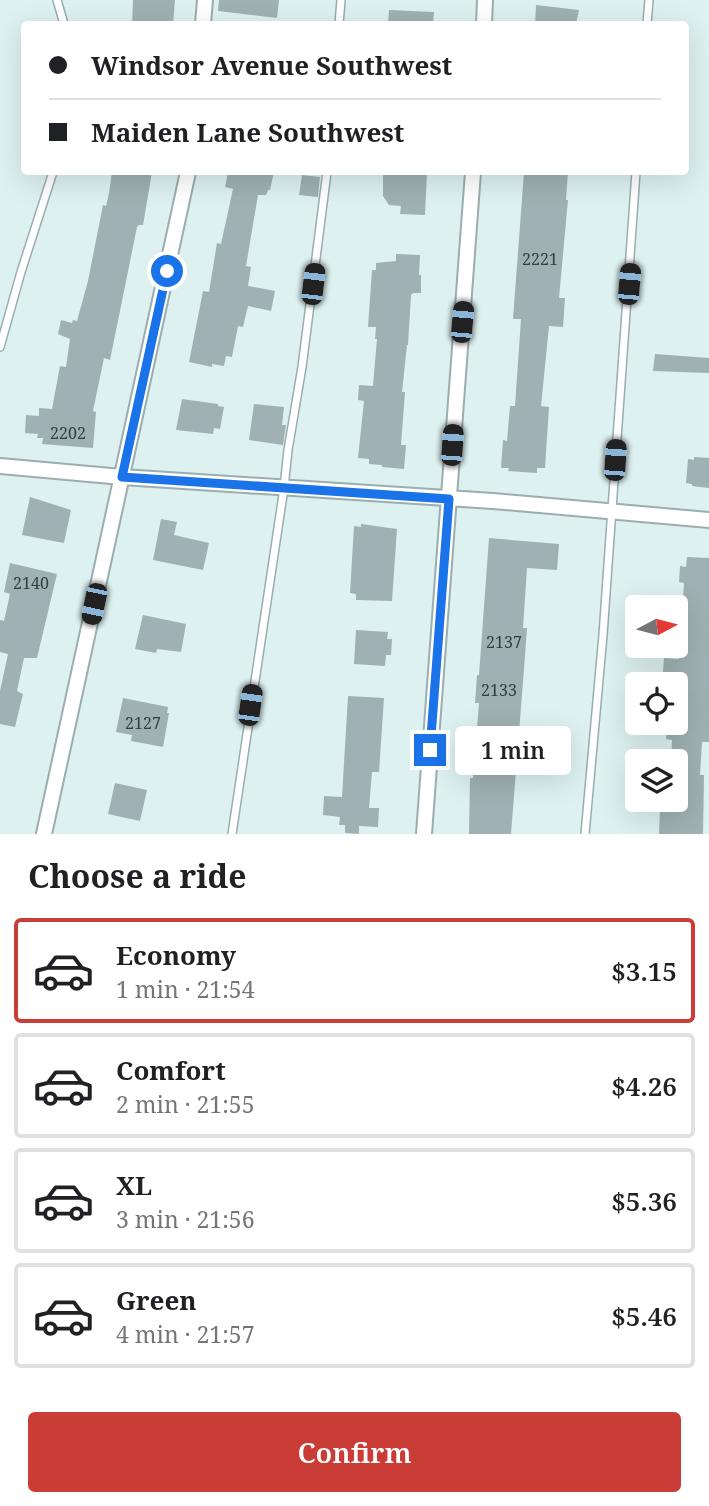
<!DOCTYPE html>
<html lang="en">
<head>
<meta charset="utf-8">
<style>
  :root { --surface:#fff; --page:#f2f2f2; --text:#202124; --muted:#757577; --line:#e0e0e0; --accent:#ca3c36 }
  body { margin:0; font-family:"Noto Serif",serif; background:var(--page); color:var(--text); height:100vh; display:flex; flex-direction:column; font-size:26px; white-space:nowrap }
  * { box-sizing:border-box; margin:0 }
  p { font-size:23px; color:var(--muted) }
  .icon { flex:none; width:38px; height:38px; fill:none; stroke:currentColor; stroke-width:2; stroke-linecap:round; stroke-linejoin:round }
  .map { position:relative; height:834px; overflow:hidden }
  .side { display:flex; flex-direction:column; background:var(--surface); flex:1 }
  .side>* { flex:none }
  .banner { position:absolute; left:21px; top:21px; width:668px; height:154px; border-radius:7px; box-shadow:0 7px 28px #0002; display:grid; align-content:center; height:154px; padding:0 28px; background:var(--surface) }
  .needle { width:46px; rotate:83deg }
  .tools { position:absolute; left:625px; top:595px; display:grid; gap:14px }
  .tools a { display:grid; place-items:center; width:63px; height:63px; border-radius:7px; background:var(--surface); box-shadow:0 7px 28px #0002; font-size:35px }
  .end { position:absolute; width:32px; height:32px; margin:-16px; border:9px solid #1a73e8; background:#fff; box-shadow:0 0 0 4px #fff }
  .from { border-radius:50% }
  .bubble { position:absolute; height:49px; border-radius:7px; background:var(--surface); box-shadow:0 7px 28px #0002; font-size:23px; font-weight:600; line-height:49px; text-align:center }
  .car { position:absolute; width:21px; height:42px; margin:-21px -10px; border-radius:9px; box-shadow:0 0 5px 2px #0007; background:linear-gradient(#222 24%,#8ab4d8 0 40%,#222 0 76%,#8ab4d8 0 86%,#222 0) }
  .banner b { display:flex; align-items:center; gap:24px; height:66px; font-size:26px }
  .banner b+b { border-top:2px solid var(--line) }
  .banner i { width:18px; height:18px; background:var(--text) }
  ul { padding:0; list-style:none }
  li { display:flex; align-items:center; gap:21px; height:105px; margin:0 14px 10px; padding:0 14px; border:4px solid var(--line); border-radius:7px }
  li div { flex:1 }
  li b { display:block; font-size:26px }
  li em { font-style:normal; font-weight:600 }
  li.active { border-color:var(--accent) }
  li>.icon { width:63px; height:63px; stroke-width:1.5 }
  h2 { padding:0 28px; font-size:32px; line-height:84px }
  .button { display:flex; gap:14px; margin-top:auto; padding:14px 28px }
  .button a { flex:1; height:80px; border-radius:7px; background:var(--accent); color:#fff; font-size:28px; font-weight:600; line-height:80px; text-align:center }
  .map>svg:first-child { display:block }
  .building { fill:#9fb1b2 }
  .lines { fill:none; stroke-linecap:round; stroke-linejoin:round }
  .service-casing { stroke:#9badae; stroke-width:10 }
  .minor-casing { stroke:#9badae; stroke-width:18 }
  .service { stroke:#fff; stroke-width:7 }
  .minor { stroke:#fff; stroke-width:14 }
  .route { stroke:#1a73e8; stroke-width:9 }
  .labels { text-anchor:middle; stroke-width:5; stroke-linejoin:round; paint-order:stroke }
  .number-label { font-size:16px; fill:#343e3e }
</style>
</head>
<body>
<div class="map">
<svg width="709" height="834" viewBox="0 0 709 834">
  <rect width="100%" height="100%" fill="#ddf1f1"/>
  <path class="building" d="M133,0H175L173,24H132Z
    M219,0H279L277,18L218,11Z
    M536,5L579,10L576,24H535Z
    M389,10L434,12L433,24H388Z
    M112,172H152L143,225H139L137,227L110,360L104,358L93,411L96,412L93,448L42,444L43,438H37L38,434L25,433L26,415L39,416V408L52,409L60,366L66,367L70,339L58,334L61,320L72,323L73,320L77,321L88,281L103,205L106,206L109,193Z
    M228,172H274L270,190H268L266,195H258L246,266L251,267L248,286L275,291L271,311L248,306L243,327L238,326L232,357L226,356L224,366L212,364V367L189,362L203,291L209,292L217,243L221,244L233,189L225,187Z
    M407,172H427L425,215L400,214L401,206L389,205L383,196V173L406,175Z
    M524,172H568L566,200H568L559,298H565L563,327L549,326L541,406L549,407L545,468H537V473L508,471L509,468H501L503,440L507,441L510,406H515L521,319H513Z
    M302,175L320,177L318,197L299,195Z
    M396,254L420,255L419,275H421V293H413L411,295L408,345H407L402,392H405L401,445H406L404,469L382,467V465L369,464V459L358,458L364,401L358,400L359,385L373,386L377,339H375L376,327H368L372,270H376V263L396,261Z
    M655,354L709,358V373L653,371Z
    M182,399L218,404V406L224,407L220,429L214,428L213,434L176,430Z
    M254,404L284,407L282,425H286L283,445L249,440Z
    M694,457L709,458V488L692,486V484L686,483L688,459L694,460Z
    M30,497L71,510L64,543L22,535Z
    M161,519L177,522L174,535L209,543L203,570L153,560Z
    M361,524L397,529L392,601L356,600V594L350,593L354,526L361,527Z
    M489,538L559,544L557,570L527,568L523,628H527L525,656L511,834H469L470,778H473L479,703H475L477,675H479Z
    M687,557L709,558V742H702L700,775H704L703,834H659L660,808L676,809V761H671L672,740L666,739L667,723H677L676,684H662L664,658L679,659L684,583L679,582L680,566L686,567Z
    M10,563L57,574L37,658H24L17,691L23,694L15,727L0,724V691L8,654L0,652V620L4,621L10,594L4,592Z
    M143,615L186,624L181,652L157,649L156,653L135,649Z
    M356,630L388,632L387,639H392L391,655H386L385,666L354,664Z
    M348,696L384,698L379,772H372L369,808H379L378,827L359,826V834L345,833V825H339L340,817L323,815L324,796L342,797Z
    M123,698L168,707L167,713H169L163,747L131,741L132,735L116,732Z
    M115,783L147,790L140,821L108,814Z"/>
  <g class="lines">
    <g class="service-casing">
      <path id="service" d="M57,0L64,24
        M339,24L341,0
        M647,24L649,0
        M0,347L21,272L53,172
        M232,834L284,488L288,450L302,367L327,172
        M585,834L603,635L636,172"/>
    </g>
    <g class="minor-casing">
      <path id="minor" d="M203,24L205,0
        M484,24L485,0
        M0,466L122,477L493,501L709,520
        M44,834L188,172
        M424,834L473,172"/>
    </g>
    <use href="#service" class="service"/>
    <use href="#minor" class="minor"/>
  </g>
  <g class="lines">
    <path class="route" d="M167,271L122,477L449,499L430,750"/>
  </g>
  <g class="labels">
    <g class="number-label">
      <text x="540" y="265">2221</text>
      <text x="68" y="439">2202</text>
      <text x="31" y="589">2140</text>
      <text x="504" y="648">2137</text>
      <text x="499" y="696">2133</text>
      <text x="143" y="729">2127</text>
    </g>
  </g>
</svg>
<div class="tools">
<a><svg class="needle" viewBox="-14 -14 28 28"><path d="M0-13l5 13h-10z" fill="#e53935"/><path d="M0 13l5-13h-10z" fill="#757577"/></svg></a>
<a><svg class="icon" aria-label="locate" viewBox="0 0 24 24"><circle cx="12" cy="12" r="6"/><path d="M12 2v4M12 18v4M2 12h4M18 12h4"/></svg></a>
<a><svg class="icon" aria-label="layers" viewBox="0 0 24 24"><path d="M12 4l9 5-9 5-9-5zM3 14l9 5 9-5"/></svg></a>
</div>
<i class="end from" style="left:167px;top:271px"></i>
<i class="end" style="left:430px;top:750px"></i>
<div class="bubble" style="left:455px;top:726px;width:116px">1 min</div>
<i class="car" style="left:313px;top:284px;rotate:7deg"></i>
<i class="car" style="left:629px;top:284px;rotate:5deg"></i>
<i class="car" style="left:462px;top:322px;rotate:5deg"></i>
<i class="car" style="left:452px;top:445px;rotate:4deg"></i>
<i class="car" style="left:615px;top:460px;rotate:4deg"></i>
<i class="car" style="left:94px;top:604px;rotate:192deg"></i>
<i class="car" style="left:250px;top:705px;rotate:8deg"></i>
<div class="banner">
<b><i class="from"></i>Windsor Avenue Southwest</b>
<b><i></i>Maiden Lane Southwest</b>
</div>
</div>
<section class="side">
<h2>Choose a ride</h2>
<ul>
<li class="active"><svg class="icon" aria-label="car" viewBox="0 0 24 24"><path d="M5 17H2v-5l4-1 3-4h7l3 4 3 1v5h-3M9 17h6M6 11h13"/><circle cx="7" cy="17" r="2"/><circle cx="17" cy="17" r="2"/></svg><div><b>Economy</b><p>1 min · 21:54</p></div><em>$3.15</em></li>
<li><svg class="icon" aria-label="car" viewBox="0 0 24 24"><path d="M5 17H2v-5l4-1 3-4h7l3 4 3 1v5h-3M9 17h6M6 11h13"/><circle cx="7" cy="17" r="2"/><circle cx="17" cy="17" r="2"/></svg><div><b>Comfort</b><p>2 min · 21:55</p></div><em>$4.26</em></li>
<li><svg class="icon" aria-label="car" viewBox="0 0 24 24"><path d="M5 17H2v-5l4-1 3-4h7l3 4 3 1v5h-3M9 17h6M6 11h13"/><circle cx="7" cy="17" r="2"/><circle cx="17" cy="17" r="2"/></svg><div><b>XL</b><p>3 min · 21:56</p></div><em>$5.36</em></li>
<li><svg class="icon" aria-label="car" viewBox="0 0 24 24"><path d="M5 17H2v-5l4-1 3-4h7l3 4 3 1v5h-3M9 17h6M6 11h13"/><circle cx="7" cy="17" r="2"/><circle cx="17" cy="17" r="2"/></svg><div><b>Green</b><p>4 min · 21:57</p></div><em>$5.46</em></li>
</ul>
<div class="button"><a>Confirm</a></div>
</section>
</body>
</html>
